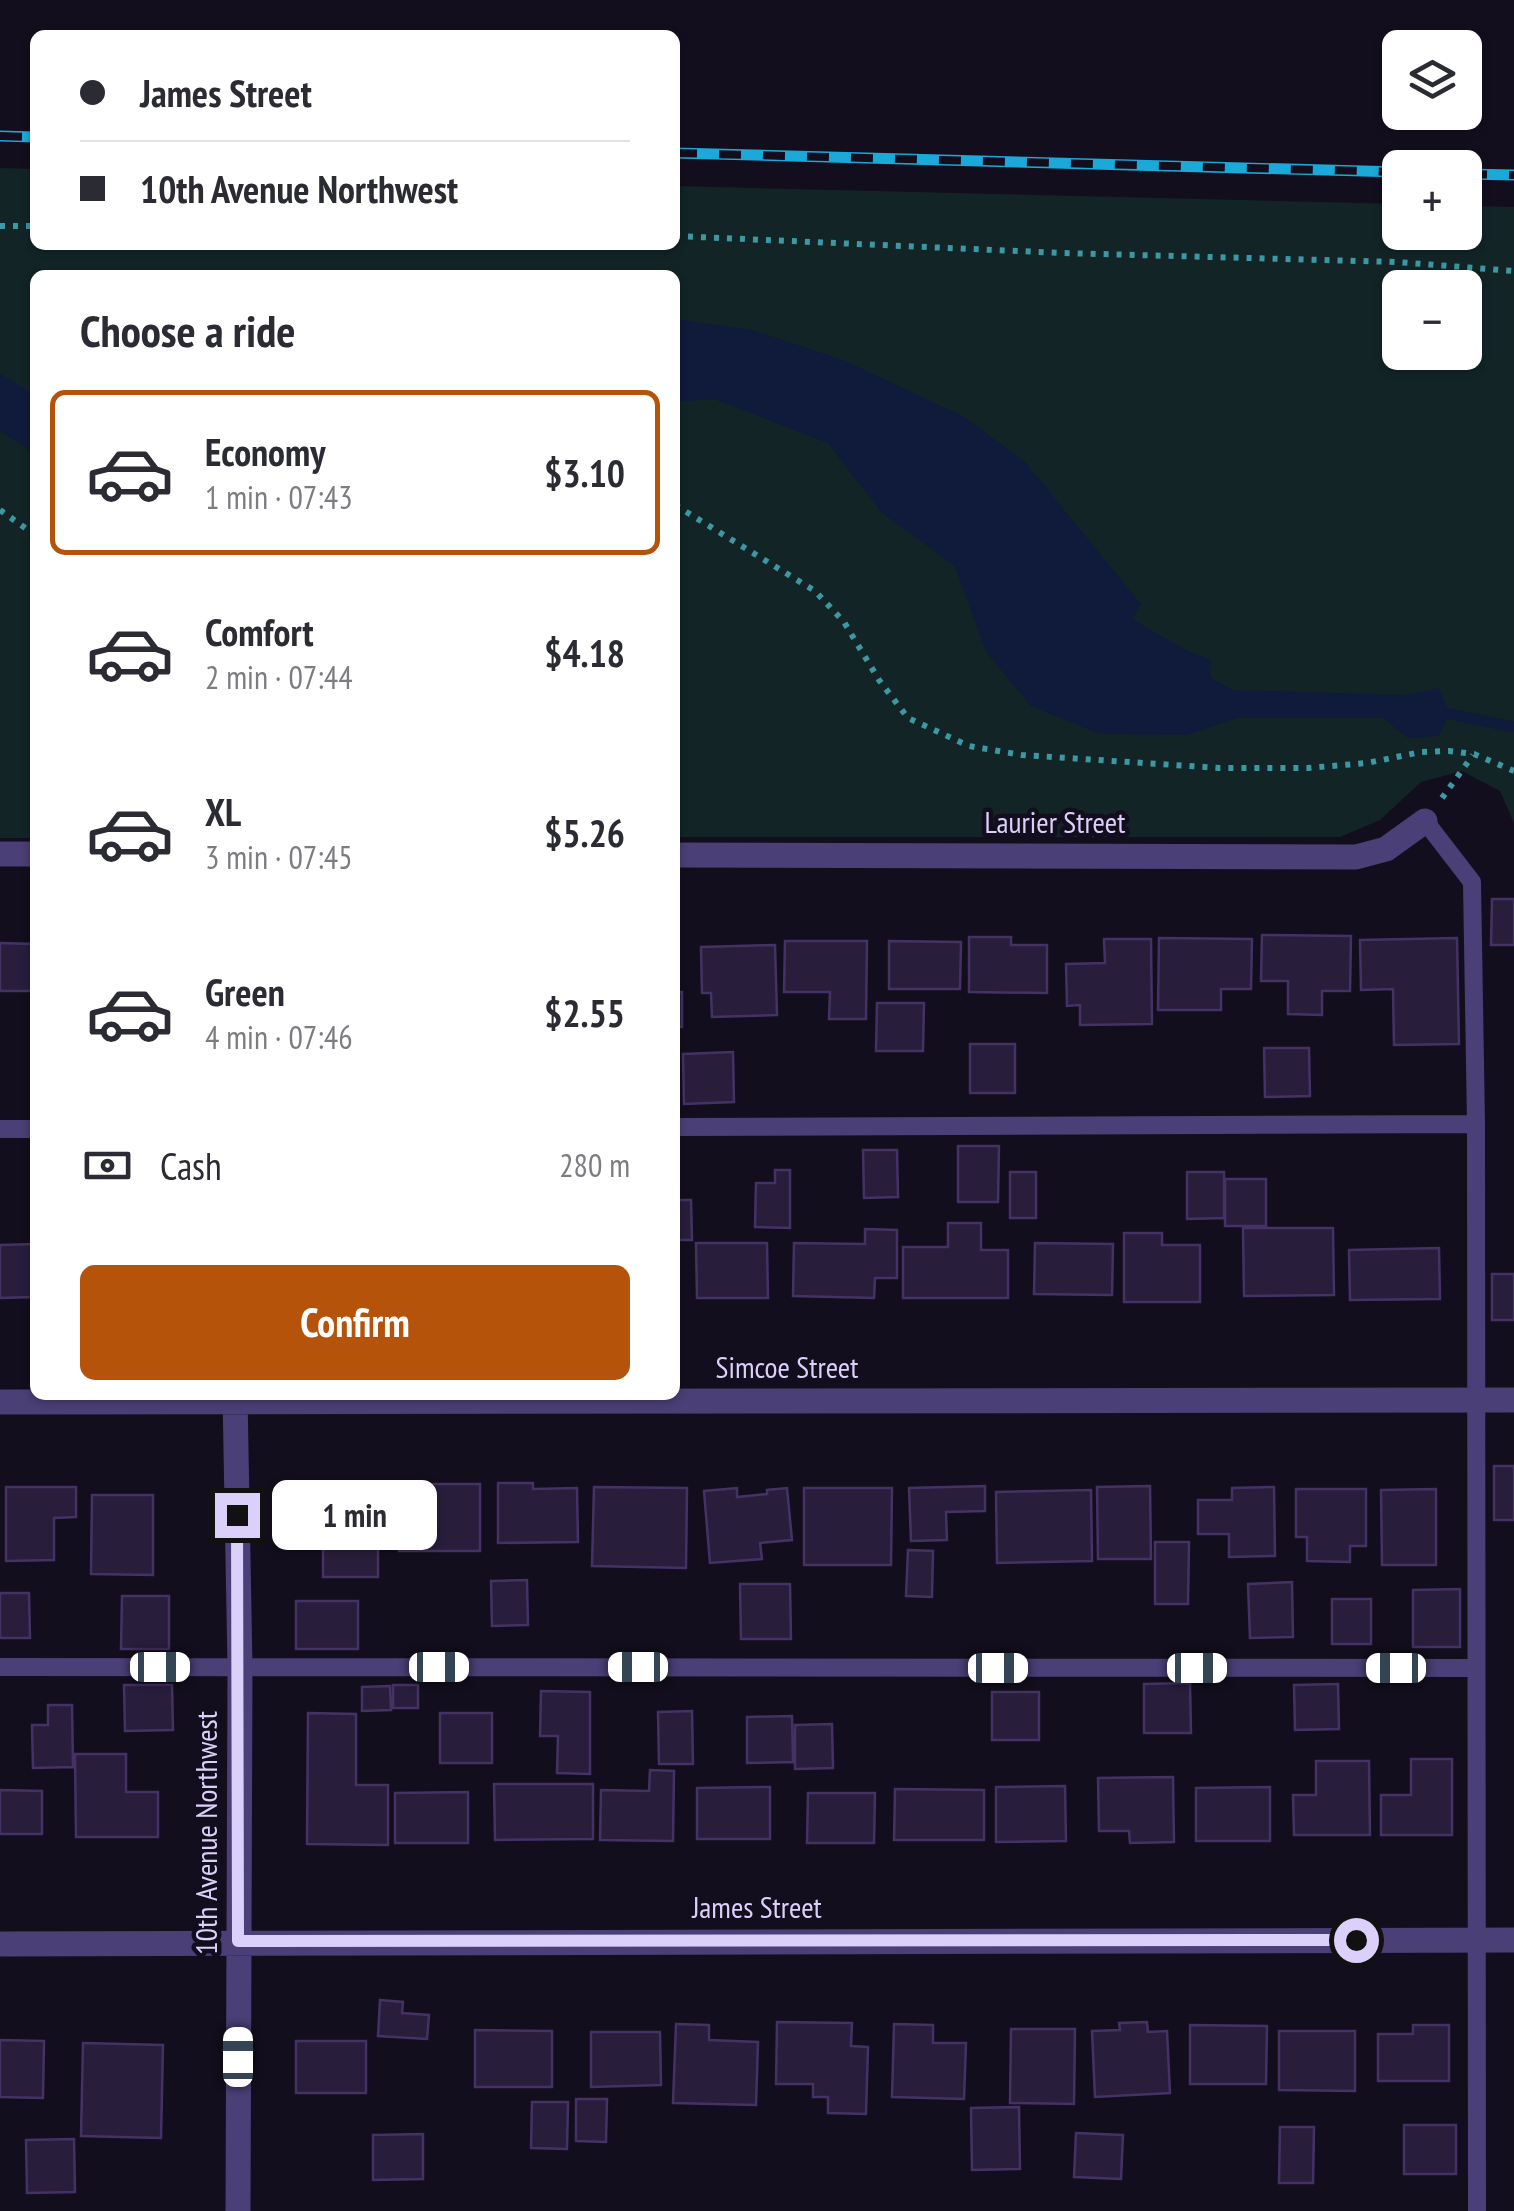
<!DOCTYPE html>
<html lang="en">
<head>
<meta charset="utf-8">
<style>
  :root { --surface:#fff; --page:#f7f7f7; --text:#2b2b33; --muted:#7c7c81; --line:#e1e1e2; --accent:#b45309 }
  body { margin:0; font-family:"PT Sans Narrow",sans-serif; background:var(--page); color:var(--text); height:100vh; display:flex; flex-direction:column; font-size:38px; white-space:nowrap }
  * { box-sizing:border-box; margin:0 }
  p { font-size:32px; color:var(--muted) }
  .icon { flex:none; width:55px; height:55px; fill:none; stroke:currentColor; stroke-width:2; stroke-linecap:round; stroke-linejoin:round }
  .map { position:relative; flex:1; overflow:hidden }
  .details { position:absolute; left:30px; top:270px; width:650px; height:1130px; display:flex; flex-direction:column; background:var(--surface); border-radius:15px; box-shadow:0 2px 8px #0004 }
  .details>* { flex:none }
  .hud { position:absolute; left:30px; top:30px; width:650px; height:220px; border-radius:15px; box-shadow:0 2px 8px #0004; display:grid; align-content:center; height:220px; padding:0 50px; background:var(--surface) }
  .controls { position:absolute; left:1382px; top:30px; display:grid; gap:20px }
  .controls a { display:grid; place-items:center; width:100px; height:100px; border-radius:15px; background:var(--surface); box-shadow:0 2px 8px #0004; font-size:50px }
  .end { position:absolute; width:45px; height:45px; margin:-22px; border:12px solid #dbd0f9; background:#111; box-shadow:0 0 0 5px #111 }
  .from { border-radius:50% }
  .bubble { position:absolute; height:70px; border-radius:15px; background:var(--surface); box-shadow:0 2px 8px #0004; font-size:32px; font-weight:800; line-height:70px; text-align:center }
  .car { position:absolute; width:30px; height:60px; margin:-30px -15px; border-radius:12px; box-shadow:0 0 8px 2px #0007; background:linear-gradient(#fff 24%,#345 0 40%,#fff 0 76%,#345 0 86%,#fff 0) }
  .hud b { display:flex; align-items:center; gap:35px; height:95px; font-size:38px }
  .hud b+b { border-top:2px solid var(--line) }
  .hud i { width:25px; height:25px; background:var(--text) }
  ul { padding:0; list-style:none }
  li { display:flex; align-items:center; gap:30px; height:165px; margin:0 20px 15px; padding:0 30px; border:5px solid transparent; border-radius:15px }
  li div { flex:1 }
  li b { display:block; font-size:38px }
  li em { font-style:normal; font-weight:800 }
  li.selected { border-color:var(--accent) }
  li>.icon { width:90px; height:90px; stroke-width:1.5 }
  h2 { padding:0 50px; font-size:45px; line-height:120px }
  .pay { display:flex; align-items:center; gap:25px; height:110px; padding:0 50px; font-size:38px }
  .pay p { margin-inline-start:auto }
  .button { display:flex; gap:20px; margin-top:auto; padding:20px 50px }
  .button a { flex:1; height:115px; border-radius:15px; background:var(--accent); color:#fff; font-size:40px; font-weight:800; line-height:115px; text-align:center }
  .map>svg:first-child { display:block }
  .green { fill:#122426; fill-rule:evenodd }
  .water { fill:#101a3a }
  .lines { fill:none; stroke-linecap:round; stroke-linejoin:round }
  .stream { stroke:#101a3a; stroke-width:11 }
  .building { fill:#281d3b; stroke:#443265; stroke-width:2.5 }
  .path { stroke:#3c98a2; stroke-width:6; stroke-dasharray:5 8; stroke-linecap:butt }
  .service { stroke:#4a3f76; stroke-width:18 }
  .minor { stroke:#4a3f76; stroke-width:25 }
  .rail-casing { stroke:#1ba9da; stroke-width:11 }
  .rail { stroke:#130e1d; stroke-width:8; stroke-dasharray:22; stroke-linecap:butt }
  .route { stroke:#dbd0f9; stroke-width:12 }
  .labels { text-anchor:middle; stroke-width:9; stroke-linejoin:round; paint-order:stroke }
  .street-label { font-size:30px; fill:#dbd0f9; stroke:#130e1d }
</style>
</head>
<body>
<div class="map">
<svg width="1514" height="2211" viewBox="0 0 1514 2211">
  <rect width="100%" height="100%" fill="#130e1d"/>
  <path class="green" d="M0,168L35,169V245H675V186L1400,204V232H1465V206L1514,207V823L1500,791L1462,771L1421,782L1380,820L1340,837H675V275H35V838H0ZM1400,288H1465V352H1400Z"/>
  <path class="water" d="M675,319L752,330L843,360L964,417L1025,462L1141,604L1132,619L1189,652L1210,659L1211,678L1232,690L1406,695L1439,688L1450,714L1438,736L1408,738L1383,718H1237L1187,735L1100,734L1031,706L986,652L955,566L882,513L828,443L714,399L675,402Z
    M0,374L35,395V454L0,431Z"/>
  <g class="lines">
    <path class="stream" d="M1450,714L1514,727"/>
  </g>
  <path class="building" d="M1492,899H1514V945H1491Z
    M1262,935L1351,936L1350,991H1322V1015L1288,1014V981H1261Z
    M969,937H1011V945H1047V993L969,992Z
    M1159,938L1252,939L1251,989H1221V1010H1158Z
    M1457,938L1459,1044L1394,1045L1393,989L1361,990L1360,940Z
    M1104,939H1151L1152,1024L1080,1025V1005L1067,1006L1066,964L1105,963Z
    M785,941H867L866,1019H829L830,992H784Z
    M889,941L961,942L960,989H889Z
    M675,942L676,992H682V1027H675Z
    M0,943L35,944V991H0Z
    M775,945L777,1015L712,1017L711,993H702L701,947Z
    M877,1003H924L923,1051H876Z
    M970,1044H1015V1093H970Z
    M1264,1048H1309L1310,1096L1265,1097Z
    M733,1052L734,1102L684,1104L683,1054Z
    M958,1146H999L998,1202H958Z
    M863,1150H897L898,1197L864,1198Z
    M775,1170H790V1228L755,1227L756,1183H775Z
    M1010,1172H1036V1218H1010Z
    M1187,1172H1224V1218L1187,1219Z
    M1225,1179H1266V1226H1225Z
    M675,1200H691L692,1240H675Z
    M948,1223H981V1250H1008V1298H903V1247H948Z
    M1243,1228H1333L1334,1295L1244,1296Z
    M865,1229L897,1230V1278H875L874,1298L793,1296L794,1243L865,1244Z
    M1124,1233H1162V1245H1200V1302H1124Z
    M696,1243H767L768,1298H697Z
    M1035,1243L1113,1244L1112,1295L1034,1294Z
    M35,1244V1297L0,1298V1245Z
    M1439,1248L1440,1299L1350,1300L1349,1250Z
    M1492,1274H1514V1320H1492Z
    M1494,1466H1514V1520H1494Z
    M498,1483H533V1489L577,1488L578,1542L498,1543Z
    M399,1484H480V1551H399Z
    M985,1486V1511L946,1512L947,1540L911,1541L909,1488Z
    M1150,1486L1151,1559H1098L1097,1487Z
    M6,1487H76V1517L54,1518V1560L6,1561Z
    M594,1487L687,1488L686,1568L592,1566Z
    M1274,1487L1275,1556L1229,1557V1534H1198V1500H1232V1488Z
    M737,1488V1497L767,1494V1490L787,1488L792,1540L760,1543L762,1559L710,1563L704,1491Z
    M804,1488H892L891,1565H804Z
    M1296,1489H1366V1546H1350V1562L1307,1561V1537H1296Z
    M1436,1489V1565H1382L1381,1490Z
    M1091,1490L1092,1561L997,1563L996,1492Z
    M323,1493H378V1577H323Z
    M92,1495H153V1575L91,1574Z
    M1155,1542H1189L1188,1604H1155Z
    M908,1550L933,1551L932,1597L906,1596Z
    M527,1580L528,1625L492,1626L491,1581Z
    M1292,1582L1293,1637L1250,1638L1248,1584Z
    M740,1584H790L791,1639H741Z
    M1460,1589V1647H1413V1590Z
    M0,1593H29L30,1638H0Z
    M122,1596H169V1649H121Z
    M1332,1599H1371V1644H1332Z
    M296,1601H358V1649H296Z
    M1190,1683L1191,1733H1144V1684Z
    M1338,1684L1339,1729L1295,1730L1294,1685Z
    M124,1685H172L173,1730L125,1731Z
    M393,1685H418V1708H393Z
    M390,1686L391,1710L362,1711V1687Z
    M541,1691L590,1692V1774L557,1773L558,1736H540Z
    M992,1692H1039V1740H992Z
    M48,1705H72L73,1767L33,1768L32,1725H48Z
    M692,1711L693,1764H659L658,1712Z
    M308,1713L356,1714V1785H388V1845L307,1844Z
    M440,1713H492V1763H440Z
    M792,1716L793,1762L747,1763V1717Z
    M832,1724L833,1768L795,1769V1725Z
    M75,1754H126V1792H158V1837H76Z
    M1411,1759H1452V1835H1381V1795H1411Z
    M1316,1761H1369L1370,1835H1294L1293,1795H1316Z
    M650,1770L674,1771L673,1841L600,1840L601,1790L649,1791Z
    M1173,1777L1174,1842L1130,1843L1129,1831H1099L1098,1778Z
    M494,1784H593V1839L495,1840Z
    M1065,1786L1066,1841L996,1842V1787Z
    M770,1787V1839H697V1788Z
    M1270,1787V1841H1196V1788Z
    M895,1789L984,1790V1840H894Z
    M0,1790L42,1791V1834H0Z
    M468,1792V1843H395V1793Z
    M808,1793H875L874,1843H807Z
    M380,2000L403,2002L402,2013L429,2015L427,2039L378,2036Z
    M777,2022L852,2023L851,2046L868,2047L866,2114L828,2113V2097H813V2084H776Z
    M1147,2022L1148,2032L1167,2031L1170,2093L1095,2097L1092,2031L1120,2030L1119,2023Z
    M676,2024L709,2025V2040L758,2042L756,2105L673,2103Z
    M894,2024L933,2025V2043H966L964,2099L892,2097Z
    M1190,2025L1267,2026L1266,2084H1190Z
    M1413,2025H1449V2081H1378V2034H1413Z
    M1011,2029H1075L1074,2104L1010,2103Z
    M475,2030L552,2031V2087H475Z
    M1279,2031H1355V2091L1279,2090Z
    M591,2032H660L661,2085L591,2087Z
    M0,2040L44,2041L43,2098L0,2097Z
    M296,2041H366V2093H296Z
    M83,2043L163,2045L161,2138L81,2136Z
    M576,2099H607L606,2142L576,2141Z
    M532,2102H568L567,2149L531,2148Z
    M1019,2107L1020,2169L972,2170L971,2108Z
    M1404,2125H1456V2174H1404Z
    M1280,2127H1314L1313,2183H1279Z
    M1076,2133L1123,2135L1121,2179L1074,2177Z
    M423,2134V2179L373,2180V2135Z
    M74,2139L75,2192L27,2193L26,2140Z"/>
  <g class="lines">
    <path class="path" d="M0,226H35
      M675,236L1063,253L1397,262L1514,271
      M675,505L815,591L844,622L879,680L908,718L969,746L1022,755L1220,768H1308L1367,763L1421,752L1449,751L1474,754L1514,771
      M0,510L35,535
      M1442,798L1473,755"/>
    <path class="service" d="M1425,821L1472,882L1476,1124L1477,2211
      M675,1127L1476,1124
      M0,1129H35
      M0,1667L1476,1668"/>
    <path class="minor" d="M0,854H35
      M675,855L1356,857L1386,849L1425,821
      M235,1395L240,1667L238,2211
      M0,1402L1514,1400
      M0,1944L1514,1940"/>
    <g class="rail-casing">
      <path id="rail" d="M0,136L35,137
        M675,153L1400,172
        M1465,174L1514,175"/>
    </g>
    <use href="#rail" class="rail"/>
  </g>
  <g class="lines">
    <path class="route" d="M237,1515L238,1941L1356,1940"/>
  </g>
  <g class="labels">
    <g class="street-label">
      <text x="1055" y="833">Laurier Street</text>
      <text x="787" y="1378">Simcoe Street</text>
      <text transform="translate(207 1833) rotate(-90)" y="10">10th Avenue Northwest</text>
      <text x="757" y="1918">James Street</text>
    </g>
  </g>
</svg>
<div class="controls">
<a><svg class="icon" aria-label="layers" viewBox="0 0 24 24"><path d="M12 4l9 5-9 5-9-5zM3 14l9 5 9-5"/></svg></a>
<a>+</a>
<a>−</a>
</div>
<i class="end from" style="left:1356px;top:1940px"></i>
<i class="end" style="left:237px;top:1515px"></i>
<div class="bubble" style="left:272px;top:1480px;width:165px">1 min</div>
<i class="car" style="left:160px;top:1667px;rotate:90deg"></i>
<i class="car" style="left:439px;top:1667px;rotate:90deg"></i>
<i class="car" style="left:638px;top:1667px;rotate:270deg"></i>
<i class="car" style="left:998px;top:1668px;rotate:90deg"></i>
<i class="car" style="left:1197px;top:1668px;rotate:90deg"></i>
<i class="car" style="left:1396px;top:1668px;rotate:270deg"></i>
<i class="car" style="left:238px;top:2057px;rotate:0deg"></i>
<div class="hud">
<b><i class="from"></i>James Street</b>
<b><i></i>10th Avenue Northwest</b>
</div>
<section class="details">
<h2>Choose a ride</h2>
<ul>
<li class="selected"><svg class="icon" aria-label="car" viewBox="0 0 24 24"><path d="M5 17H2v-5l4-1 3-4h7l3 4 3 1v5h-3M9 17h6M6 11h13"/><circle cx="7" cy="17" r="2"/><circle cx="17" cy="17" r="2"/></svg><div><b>Economy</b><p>1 min · 07:43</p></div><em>$3.10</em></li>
<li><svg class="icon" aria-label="car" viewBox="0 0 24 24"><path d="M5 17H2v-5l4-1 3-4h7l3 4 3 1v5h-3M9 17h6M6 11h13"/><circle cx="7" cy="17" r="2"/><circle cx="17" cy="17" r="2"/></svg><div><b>Comfort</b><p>2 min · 07:44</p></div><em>$4.18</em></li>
<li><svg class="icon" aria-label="car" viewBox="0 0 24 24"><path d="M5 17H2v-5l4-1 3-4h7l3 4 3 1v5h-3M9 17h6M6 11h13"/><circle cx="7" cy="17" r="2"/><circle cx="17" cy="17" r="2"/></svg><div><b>XL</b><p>3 min · 07:45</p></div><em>$5.26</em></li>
<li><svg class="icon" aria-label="car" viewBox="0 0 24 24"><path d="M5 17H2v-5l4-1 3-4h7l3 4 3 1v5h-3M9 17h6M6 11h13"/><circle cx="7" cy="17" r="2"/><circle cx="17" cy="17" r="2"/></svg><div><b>Green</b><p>4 min · 07:46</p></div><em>$2.55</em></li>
</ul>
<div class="pay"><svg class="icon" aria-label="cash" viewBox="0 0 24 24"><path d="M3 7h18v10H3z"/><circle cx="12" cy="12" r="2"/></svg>Cash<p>280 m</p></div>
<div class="button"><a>Confirm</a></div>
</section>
</div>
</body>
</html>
